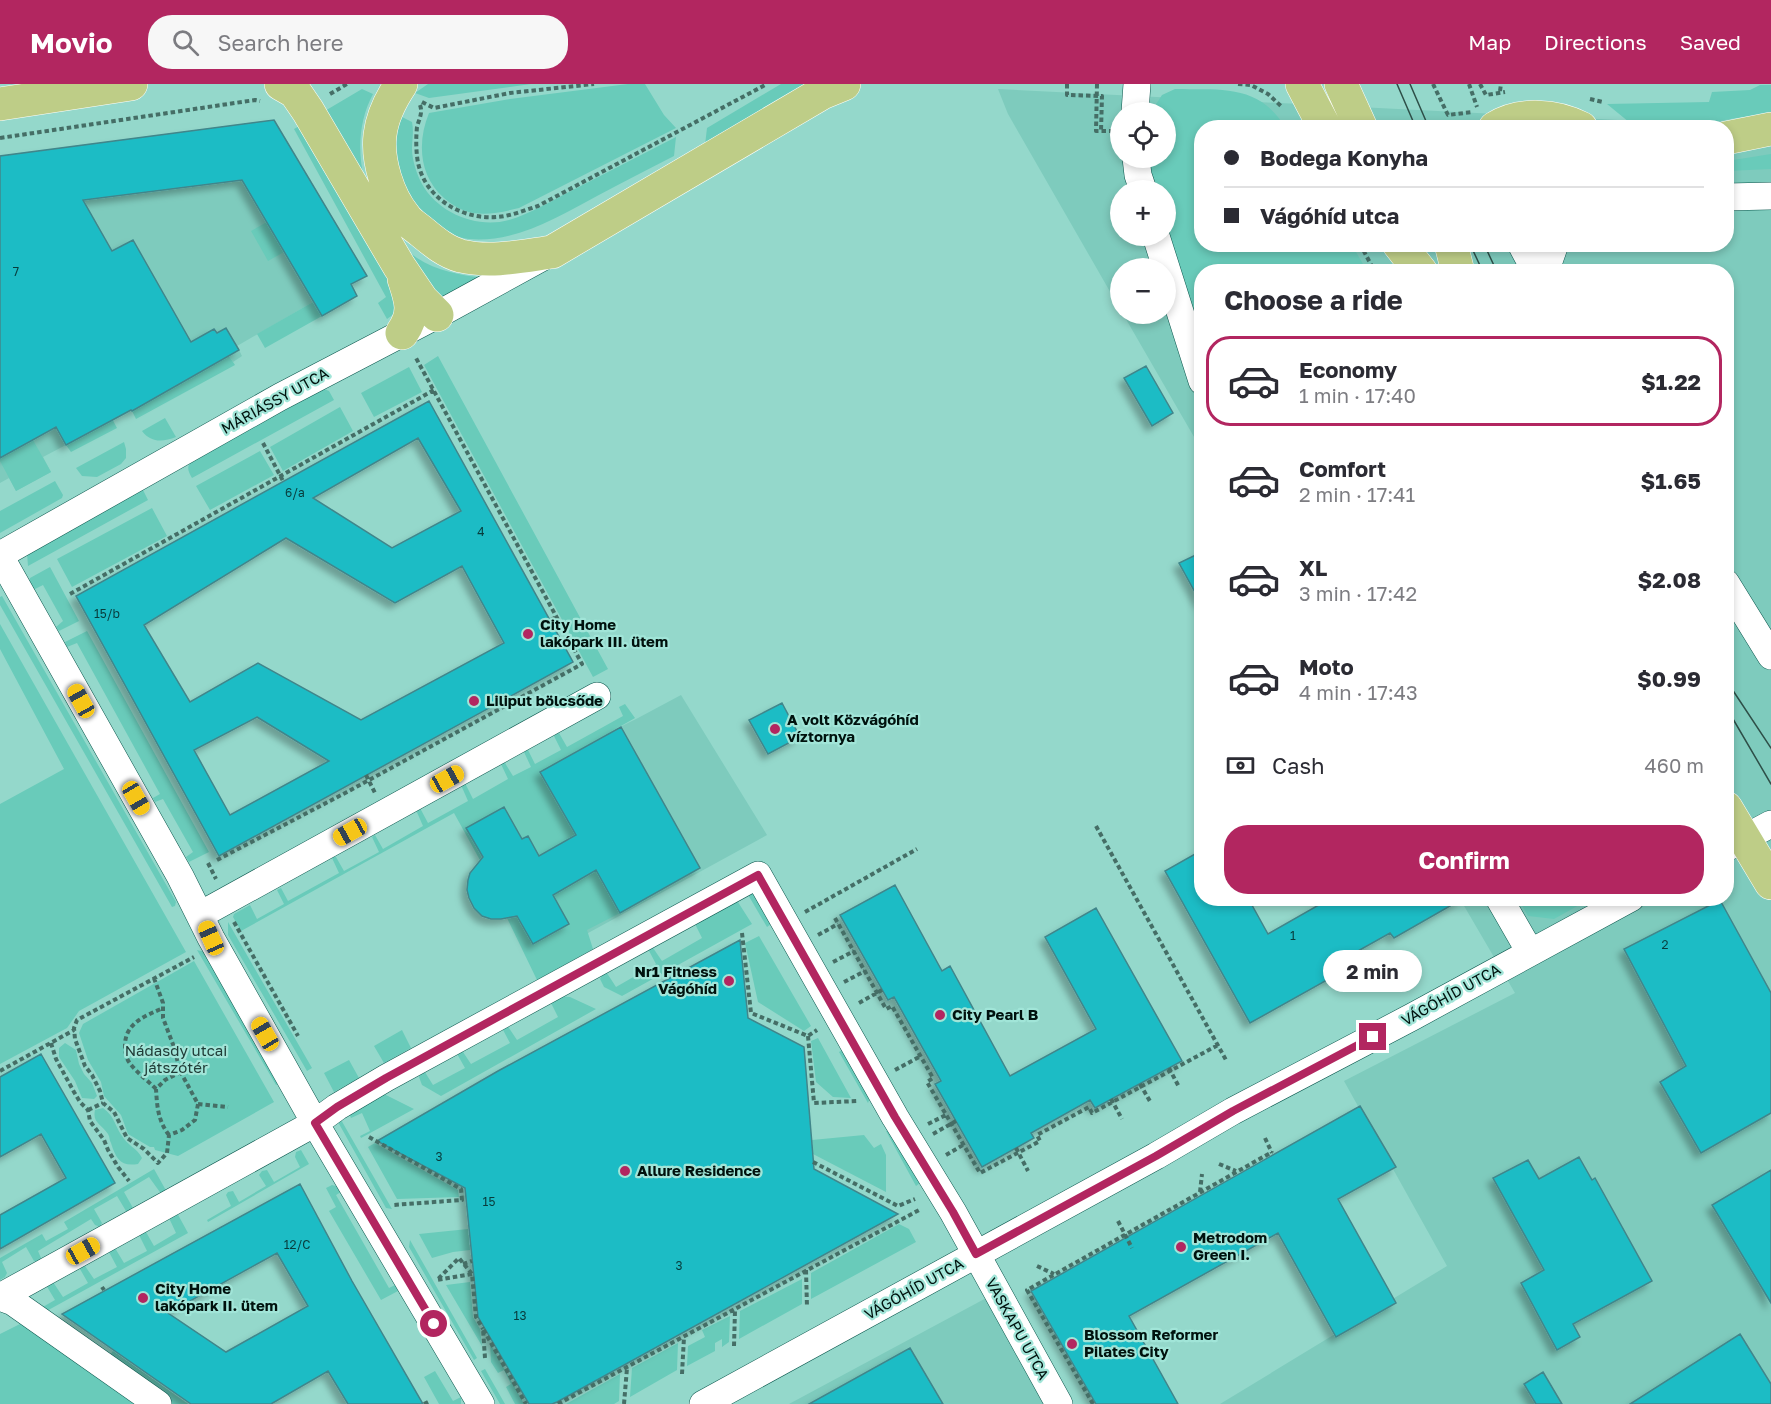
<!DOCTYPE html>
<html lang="en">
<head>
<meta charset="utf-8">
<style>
  :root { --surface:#fff; --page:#f7f7f7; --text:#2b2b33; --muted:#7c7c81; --line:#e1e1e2; --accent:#b22660 }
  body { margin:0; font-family:"Golos Text",sans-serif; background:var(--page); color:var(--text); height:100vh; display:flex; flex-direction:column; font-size:22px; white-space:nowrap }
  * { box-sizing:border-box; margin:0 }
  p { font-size:20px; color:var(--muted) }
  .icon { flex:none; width:33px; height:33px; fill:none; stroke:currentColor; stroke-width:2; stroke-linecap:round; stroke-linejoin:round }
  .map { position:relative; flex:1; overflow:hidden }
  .sheet { position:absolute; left:1194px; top:180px; width:540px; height:642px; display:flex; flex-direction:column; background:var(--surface); border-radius:24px; box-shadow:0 3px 9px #0003 }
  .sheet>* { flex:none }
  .banner { position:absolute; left:1194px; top:36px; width:540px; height:132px; border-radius:24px; box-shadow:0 3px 9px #0003; display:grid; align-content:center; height:132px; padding:0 30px; background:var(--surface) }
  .fabs { position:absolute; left:1110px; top:18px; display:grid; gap:12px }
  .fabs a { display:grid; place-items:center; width:66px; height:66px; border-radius:50%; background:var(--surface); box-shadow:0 3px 9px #0003; font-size:30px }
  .end { position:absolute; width:27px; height:27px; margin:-14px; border:8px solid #b22660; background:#fff; box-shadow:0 0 0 3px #fff }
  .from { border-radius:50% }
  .bubble { position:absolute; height:42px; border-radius:21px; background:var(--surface); box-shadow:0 3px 9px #0003; font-size:20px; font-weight:700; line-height:42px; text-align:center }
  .car { position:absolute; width:18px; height:36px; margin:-18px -9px; border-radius:8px; box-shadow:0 0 4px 2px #0007; background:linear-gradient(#f5c518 24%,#345 0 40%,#f5c518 0 76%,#345 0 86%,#f5c518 0) }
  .banner b { display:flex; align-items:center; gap:21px; height:57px; font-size:22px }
  .banner b+b { border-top:2px solid var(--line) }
  .banner i { width:15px; height:15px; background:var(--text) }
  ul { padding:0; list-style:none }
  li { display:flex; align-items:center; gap:18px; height:90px; margin:0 12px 9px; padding:0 18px; border:3px solid transparent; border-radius:24px }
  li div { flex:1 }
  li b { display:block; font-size:22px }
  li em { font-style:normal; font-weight:700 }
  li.selected { border-color:var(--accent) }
  li>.icon { width:54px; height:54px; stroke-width:1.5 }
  h2 { padding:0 30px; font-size:27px; line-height:72px }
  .pay { display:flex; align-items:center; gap:15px; height:66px; padding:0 30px; font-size:22px }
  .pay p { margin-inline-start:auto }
  .button { display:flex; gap:12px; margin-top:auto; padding:12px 30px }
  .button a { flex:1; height:69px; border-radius:24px; background:var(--accent); color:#fff; font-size:24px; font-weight:700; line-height:69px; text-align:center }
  header { display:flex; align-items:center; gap:36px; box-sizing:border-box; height:84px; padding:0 30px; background:var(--accent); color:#fff }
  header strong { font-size:28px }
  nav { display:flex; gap:33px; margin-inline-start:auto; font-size:21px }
  .search { width:420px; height:54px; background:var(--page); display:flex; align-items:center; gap:15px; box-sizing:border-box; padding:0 21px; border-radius:24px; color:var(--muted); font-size:22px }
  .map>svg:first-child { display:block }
  .built { fill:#7ecbbd; fill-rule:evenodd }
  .green { fill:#69cbba }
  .building { fill:#1fbcc5; stroke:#40868b; stroke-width:1.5; fill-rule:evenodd; filter:url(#shadow) }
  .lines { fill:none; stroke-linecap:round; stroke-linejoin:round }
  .minor-casing { stroke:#0a574d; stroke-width:28 }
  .major-casing { stroke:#fff; stroke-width:34 }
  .path { stroke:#456e66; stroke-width:4; stroke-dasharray:4.5 3; stroke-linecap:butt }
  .minor { stroke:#fff; stroke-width:27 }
  .major { stroke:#becd87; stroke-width:33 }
  .tram { stroke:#2e4f48; stroke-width:1.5 }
  .route { stroke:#b22660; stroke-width:8 }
  .poi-dot { fill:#b22660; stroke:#a1e5d8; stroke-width:2 }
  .labels { text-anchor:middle; stroke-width:4.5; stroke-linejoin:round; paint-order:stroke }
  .number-label { font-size:12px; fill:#083c3c }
  .street-label { font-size:15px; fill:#00120e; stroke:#a1e5d8 }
  .poi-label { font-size:15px; font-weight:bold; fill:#00120e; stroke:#a1e5d8; text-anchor:start }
  .park-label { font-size:15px; fill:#203c37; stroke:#a1e5d8 }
</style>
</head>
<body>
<header>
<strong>Movio</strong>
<div class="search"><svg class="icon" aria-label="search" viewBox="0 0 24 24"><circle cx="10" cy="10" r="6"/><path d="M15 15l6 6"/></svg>Search here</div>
<nav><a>Map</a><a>Directions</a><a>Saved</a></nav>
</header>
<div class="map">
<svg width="1771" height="1320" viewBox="0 0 1771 1320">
  <defs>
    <filter id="shadow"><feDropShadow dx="-5.5" dy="5.5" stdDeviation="3" flood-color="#0004"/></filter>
  </defs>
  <rect width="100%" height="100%" fill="#94d8cb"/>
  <path class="built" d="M998,5L1637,37L1771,34V1320H1220L1447,1182L1344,997L1515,909L1460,815L1726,814V188H1202L1201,365L1123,230H1166V184H1120V225L1008,30ZM1120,28H1166V74H1120ZM1202,44H1726V160H1202ZM1120,106H1166V152H1120Z
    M274,36L367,192L351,200L357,212L322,232L313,218L237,262L242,272L233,278L229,272L132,327L127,319L102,342L43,373L51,388L16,407L9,394L0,399V72Z
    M681,611L767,751L537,877L457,724L638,634Z
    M990,1212L1052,1320H789Z"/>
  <path class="green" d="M428,0H531L429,14L415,9Z
    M628,0H645L664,31L676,44L519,124C503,128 489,131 473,129C462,127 452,121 444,114C419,92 417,58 429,29L510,15Z
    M781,0H804V5L705,61L707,44Z
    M1760,1H1771V29L1677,43L1639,44L1635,43L1607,20L1709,18L1712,8L1750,6Z
    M362,5L373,10C344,64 367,140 417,174C437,187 460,191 483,194L443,217C404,196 375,128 354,90C343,70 330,51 318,31Z
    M1175,5C1221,6 1259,0 1285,43L1202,44V160L1352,161L1367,187L1202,188L1201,271L1166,149V106H1153L1147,74H1166V28H1151L1162,11Z
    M400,32L412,38C414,48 412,56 412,65C412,76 417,91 422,100C438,129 477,145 509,136C530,130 551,117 571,107C606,89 641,71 676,53L674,72C648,85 622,99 597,112C558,133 516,159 469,155C450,153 436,140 423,128C393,100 392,69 400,32Z
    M303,40L397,203L394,230L387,235L378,219L386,213L294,45Z
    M1771,70V85L1727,87V77Z
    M267,138L284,168L268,177L251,147Z
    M313,218L322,232L265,264L257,250Z
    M229,272L235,281L136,335L132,327Z
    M438,272L608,585L593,593L424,281Z
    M409,283L422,308L374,333L361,309Z
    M324,305L329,307L334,316L192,394C188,387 186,383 192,377Z
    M340,323L353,347L283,387L270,363Z
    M109,329L117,344L71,368L66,361L102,342Z
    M165,334L176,353C163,358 151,359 142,347Z
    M33,356L51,388L16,407L0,377V374Z
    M124,358L126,365V374L121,380L97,393L82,392L76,384Z
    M260,367L274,391L210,426L196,402Z
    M55,397L63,411L62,414L0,449V427Z
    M142,404L148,416L28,482L27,469Z
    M152,424L167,452L72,503L57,475Z
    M50,483L79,537L59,547L56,543L63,537L43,501L33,506L29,500L30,494Z
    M2,512L176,818L175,822L172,823L0,521V513Z
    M0,540L186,868L79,927L67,944L0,980V720L64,685L0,565Z
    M87,547L209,768L189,778L186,773L193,768L163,715L155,718L153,714L160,710L77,559L67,563L65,558Z
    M625,620L635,634L540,688L577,751L539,772L528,753L522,755L504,723L467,744L485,776L481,778L454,729L241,847L233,833L234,830L250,821L257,835L284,820L277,806L281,804L288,817L339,789L332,774L333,773H336L344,787L379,768L372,753L375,751L383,765L423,742L416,726L420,724L428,739L468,717L461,701L465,699L473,715L508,695L501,680L503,679H505L513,692L531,683L524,668L525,666H528L535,680L561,666L554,652L556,650L559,649L567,663L623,632L619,623Z
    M592,777L620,829L587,846L593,865L537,896L507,834L516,829L534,860L569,840L552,809L566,803L590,790L585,781Z
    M747,809L754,810L771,840L767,843Z
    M736,815L752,840L622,912L604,903L600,895L605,886L616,903L656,880L647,863L651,861L662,877L702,854L694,838Z
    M1518,815H1590L1554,835L1528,832Z
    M228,838L312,984L307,987L228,851Z
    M759,852L811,942L804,947L758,918L745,859Z
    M197,866L205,868L281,998L276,1001Z
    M194,877L274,1018L178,1072L155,1066L154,1063H150L128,1050L121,1031L104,1012L101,998L88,976L79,949L83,940Z
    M558,912L570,913L596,925L441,1012L422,1001L419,993L423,985L433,1001L465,984L456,968L461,965L471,980L510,959L502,944L507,941L517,956L558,933L550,917Z
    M402,946L411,964L384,979L374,962Z
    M818,954L851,1014L833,1013L816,998L811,957Z
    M65,959L76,966L79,980L84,990L92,999L97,1012L94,1015L82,1014L75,997L59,973V964Z
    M844,965L871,1011L868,1019L839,968Z
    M349,976L359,994L334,1008L324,989Z
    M384,1010L414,1025L361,1054L360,1052L370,1047L362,1029L351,1034L349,1029Z
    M103,1024C115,1033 114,1040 122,1052C127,1061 137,1064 142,1074L138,1080C121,1083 116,1075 111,1059C109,1056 110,1053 108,1050C102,1040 92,1039 95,1026Z
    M340,1034L392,1125L386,1124L338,1038Z
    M886,1047L893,1049L920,1099L916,1102Z
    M864,1051L874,1064L881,1060L886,1071V1108L813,1070L812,1056Z
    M375,1059L458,1106L459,1113L397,1115L368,1063Z
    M301,1066L309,1080L208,1138L207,1136L231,1122L226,1111L228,1108L233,1107L239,1118L266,1102L259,1091L262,1087L267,1086L274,1098L300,1083L295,1073L296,1068Z
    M154,1085L168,1110L162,1111L149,1093L124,1108L133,1124L131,1128L126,1127L117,1112L94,1125L102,1139L100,1143L95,1141L91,1135L38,1167L41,1174L39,1178L34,1177L26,1163L2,1178L7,1189L5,1193L0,1196V1174L42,1150L46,1157L68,1145L64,1138Z
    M332,1101L339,1103L341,1108L336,1111L389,1204L395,1201L398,1207L381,1216L329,1127L336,1123L326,1104Z
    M176,1127L188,1149L43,1229L25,1211L27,1210L41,1224L55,1216L46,1201L53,1198L63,1213L88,1199L80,1185L82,1182H85L94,1195L117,1183L109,1168L115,1164L124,1179L147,1167L139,1151L142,1147L146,1148L154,1162L176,1149L169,1134Z
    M899,1140L909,1145L916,1158L811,1215V1189Z
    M468,1145L470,1166L453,1168L432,1174L419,1150Z
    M410,1156L477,1274L474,1276L409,1163Z
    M802,1195V1220L739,1255L740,1227Z
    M470,1198L473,1233L480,1245L482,1262L446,1201Z
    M730,1232L729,1258L722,1263V1255L715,1259V1267L687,1282L688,1262L705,1253L702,1246Z
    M22,1239L136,1320H0V1250Z
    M490,1259L524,1320H515L506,1303L511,1300L504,1286L498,1289L491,1278Z
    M678,1259L677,1286L630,1313L632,1284Z
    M113,1267L188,1320H171L109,1272Z
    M485,1285L505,1320H500L481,1287Z
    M435,1287L453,1317L461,1313V1320H439L424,1293Z
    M620,1290L619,1317L614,1320H566Z"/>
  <path class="building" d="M274,36L367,192L351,200L357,212L322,232L242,96L83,116L112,167L133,156L191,258L214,245L217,249L226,244L239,266L132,327L131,326L66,361L56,343L0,374V72Z
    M1146,282L1173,329L1152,342L1124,294Z
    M429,317L573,578L219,772L76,512ZM418,354L461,427L392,464L313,414ZM286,454L395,519L462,482L504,559L361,636L258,579L190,618L144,541ZM257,633L329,677L230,731L194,666Z
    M1202,468V521L1179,479Z
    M782,619L800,653L768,670L749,636Z
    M621,643L700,784L620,829L596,786L553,811L569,840L533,860L517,832L501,835H491L482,832L474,824L469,814L467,806L468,796L470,789L483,773L466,744L504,723L522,755L528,752L539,772L576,751L540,688Z
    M1202,766V814H1248L1268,850L1331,814H1464L1394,854L1390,849L1331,882L1336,891L1250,939L1165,787Z
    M895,801L942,887L950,882L1010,992L1096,945L1045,853L1096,824L1182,977L1095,1024L1090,1016L1031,1049L1034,1054L982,1083L935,1000L941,997L894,913L888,916L840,831Z
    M1720,816L1771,909V1029L1701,1069L1660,998L1686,982L1624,865Z
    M740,856L748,934L804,963L814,1085L898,1130L557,1318L552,1320H529L478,1233L465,1104L377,1057L498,987Z
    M41,970L115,1099L0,1165V1131L66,1094L41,1050L0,1073V993Z
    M1360,1022L1396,1083L1338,1115L1396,1219L1336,1253L1278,1149L1129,1232L1178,1320H1096L1031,1207Z
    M1579,1073L1592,1096L1595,1094L1652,1197L1573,1240L1580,1253L1557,1266L1521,1199L1544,1186L1493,1094L1528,1076L1539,1095Z
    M1771,1086V1219L1712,1121Z
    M300,1100L352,1197L423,1320H348L328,1287L271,1320H191L62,1230ZM277,1169L308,1222L226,1268L168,1229Z
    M1740,1250L1771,1300V1320H1630Z
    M910,1264L943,1320H809Z
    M1543,1288L1562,1320H1536L1524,1300Z"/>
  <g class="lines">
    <g class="minor-casing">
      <path id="minor" d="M1135,28L1137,0
        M1136,74L1138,91L1143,106
        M1726,113L1771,112
        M1156,152L1202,297
        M1521,160L1536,188
        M1548,188V180L1555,160
        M0,471L280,313L437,231L543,173
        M0,472L180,792L211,854L315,1039L481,1320
        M1726,499L1771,572
        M1726,764L1771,740
        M1499,814L1530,868
        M200,831L597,612
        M0,1213L315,1039L337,1023L386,994L758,791L895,1033L953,1128L1059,1320
        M0,1213L13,1218L158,1320
        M703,1320L1156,1072L1233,1027L1412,933L1631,814"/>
    </g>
    <g class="major-casing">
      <path id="major" d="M281,0L295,8L308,27L399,182L422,216L437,231
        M401,0C391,15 382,33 380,51C377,77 388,112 405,133C409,139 416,143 422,148C434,158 446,168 461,172C491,179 523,172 552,168L822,9L844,0
        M1302,0L1325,44
        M1341,0L1361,44
        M0,20L131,0
        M1495,44C1520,28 1556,31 1581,44
        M1726,54L1771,45
        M1399,160L1421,188
        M1451,160L1458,188
        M402,249C416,229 411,216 404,195
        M1726,724L1771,799"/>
    </g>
    <path class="path" d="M1067,0V11L1102,12L1101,47
      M1097,0L1096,47H1120
      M1238,0L1251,1L1268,10L1281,22
      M1433,0L1448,31L1473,28
      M1469,0L1477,23
      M1480,0L1486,11L1505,8
      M1500,7L1501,0
      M330,10L347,0
      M1590,15L1603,18
      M422,18L434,24L510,9L594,0
      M420,21C423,29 419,35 417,43C416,53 416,63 417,72C421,112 460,136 497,133C511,132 525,126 538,122L767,0
      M1607,40L1616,44
      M0,54L255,16L260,17
      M1360,160L1375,188
      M263,359L283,397
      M70,510L434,306
      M551,536L556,533
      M366,691L375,709
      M1096,742L1226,976
      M217,776L347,708L582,580L416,274
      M208,779L216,795
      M805,828L917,765
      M835,834L886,925L892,922L933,994L927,998L980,1089L1040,1057L1037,1051L1089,1023L1092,1029L1218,961
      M234,838L298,952
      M742,849L751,929L808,952L817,946
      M818,851L838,840
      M833,878L854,867
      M154,894L163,919V934L174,963L180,987L198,1020L195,1036L182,1046L169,1051L167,1069L158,1079L144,1065L127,1054L114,1028L103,1019L100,1007L92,991L85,982L75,955L74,944L77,936L194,873
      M844,898L865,887
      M859,919L882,906
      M808,952L814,1019L857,1017
      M51,959L56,975L74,1008L80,1018L88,1026L90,1037L104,1056L108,1066L118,1083L129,1097
      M1169,984L1179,1003
      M895,986L921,972
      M0,987L74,946
      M1140,1000L1151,1019
      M156,1005C147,996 136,988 129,978C126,974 125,966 125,960C126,939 145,932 163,924
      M1111,1015L1122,1035
      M198,1020L228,1023
      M88,1026L103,1019
      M928,1040L946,1031
      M933,1050L956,1037
      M169,1051C158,1037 157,1022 156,1005L165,996L198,979
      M369,1053L461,1105L462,1116L393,1121
      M1265,1054L1272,1069
      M1016,1064L1028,1087
      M946,1071L963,1061
      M813,1078L898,1122L915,1115
      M1219,1080L1236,1087
      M1200,1108L1202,1090
      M1118,1137L1132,1164
      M463,1180L472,1177
      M1037,1182L1054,1190
      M806,1186L807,1223
      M472,1190L437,1196L459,1174L472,1190L476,1233L483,1245
      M102,1203L104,1206
      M734,1262L735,1226
      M485,1274L483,1245L526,1320
      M682,1290L684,1253
      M424,1320L430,1317
      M558,1320L921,1125
      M624,1320L627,1284
      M1093,1320L1027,1206L1272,1068"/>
    <use href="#minor" class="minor"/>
    <use href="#major" class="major"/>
    <path class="tram" d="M1397,0L1416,44
      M1410,0L1429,44
      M1470,160L1483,188
      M1484,160L1497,188
      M1726,596L1771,664
      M1726,623L1771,700"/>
  </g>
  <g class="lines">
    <path class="route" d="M434,1240L315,1039L337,1023L386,994L758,791L895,1033L953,1128L976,1170L1156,1072L1233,1027L1373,953"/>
  </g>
  <g class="poi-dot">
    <circle cx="528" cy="550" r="6"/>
    <circle cx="474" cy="617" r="6"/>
    <circle cx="775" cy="645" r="6"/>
    <circle cx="729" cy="897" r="6"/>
    <circle cx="940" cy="931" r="6"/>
    <circle cx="625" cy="1087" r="6"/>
    <circle cx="1181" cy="1163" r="6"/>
    <circle cx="143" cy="1214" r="6"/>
    <circle cx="1072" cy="1260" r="6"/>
  </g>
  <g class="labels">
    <g class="number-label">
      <text x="16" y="192">7</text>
      <text x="295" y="413">6/a</text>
      <text x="481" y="452">4</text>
      <text x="107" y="534">15/b</text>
      <text x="1293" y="856">1</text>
      <text x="1665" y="865">2</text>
      <text x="439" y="1077">3</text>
      <text x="489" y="1122">15</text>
      <text x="297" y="1165">12/C</text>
      <text x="679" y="1186">3</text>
      <text x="520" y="1236">13</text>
    </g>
    <g class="street-label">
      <text transform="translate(275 317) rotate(-29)" y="5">MÁRIÁSSY UTCA</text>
      <text transform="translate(1451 911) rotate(-29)" y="5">VÁGÓHÍD UTCA</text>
      <text transform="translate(914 1205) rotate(-29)" y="5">VÁGÓHÍD UTCA</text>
      <text transform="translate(1017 1245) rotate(61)" y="5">VASKAPU UTCA</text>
    </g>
    <g class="poi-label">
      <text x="540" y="546">City Home<tspan x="540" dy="17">lakópark III. ütem</tspan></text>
      <text x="486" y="622">Liliput bölcsőde</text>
      <text x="787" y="641">A volt Közvágóhíd<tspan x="787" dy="17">víztornya</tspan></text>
      <text x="717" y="893" text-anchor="end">Nr1 Fitness<tspan x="717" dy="17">Vágóhíd</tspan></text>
      <text x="952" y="936">City Pearl B</text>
      <text x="637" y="1092">Allure Residence</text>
      <text x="1193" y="1159">Metrodom<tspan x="1193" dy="17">Green I.</tspan></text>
      <text x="155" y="1210">City Home<tspan x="155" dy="17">lakópark II. ütem</tspan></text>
      <text x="1084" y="1256">Blossom Reformer<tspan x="1084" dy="17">Pilates City</tspan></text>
    </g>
    <g class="park-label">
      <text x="176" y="972">Nádasdy utcai<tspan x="176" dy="17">játszótér</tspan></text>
    </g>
  </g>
</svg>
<div class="fabs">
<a><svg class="icon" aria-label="locate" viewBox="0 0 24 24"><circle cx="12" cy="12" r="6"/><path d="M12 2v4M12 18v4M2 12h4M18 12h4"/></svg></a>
<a>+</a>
<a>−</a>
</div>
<i class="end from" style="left:434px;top:1240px"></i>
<i class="end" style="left:1373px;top:953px"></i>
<div class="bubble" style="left:1323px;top:866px;width:99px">2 min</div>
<i class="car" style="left:81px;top:617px;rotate:331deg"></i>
<i class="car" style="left:447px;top:695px;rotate:61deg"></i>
<i class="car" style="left:136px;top:714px;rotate:150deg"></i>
<i class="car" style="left:350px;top:748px;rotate:241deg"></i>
<i class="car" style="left:211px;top:854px;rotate:336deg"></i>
<i class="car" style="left:265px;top:950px;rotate:330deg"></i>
<i class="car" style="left:83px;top:1167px;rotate:61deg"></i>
<div class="banner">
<b><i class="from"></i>Bodega Konyha</b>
<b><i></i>Vágóhíd utca</b>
</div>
<section class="sheet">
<h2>Choose a ride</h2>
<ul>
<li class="selected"><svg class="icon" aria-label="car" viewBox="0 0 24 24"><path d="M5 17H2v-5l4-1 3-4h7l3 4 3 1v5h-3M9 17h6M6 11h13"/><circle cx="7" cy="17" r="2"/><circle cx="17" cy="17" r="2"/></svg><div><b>Economy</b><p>1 min · 17:40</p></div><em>$1.22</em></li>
<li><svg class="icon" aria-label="car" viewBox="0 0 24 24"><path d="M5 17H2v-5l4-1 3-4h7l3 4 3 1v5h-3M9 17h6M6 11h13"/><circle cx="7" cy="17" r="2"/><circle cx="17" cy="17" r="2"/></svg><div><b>Comfort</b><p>2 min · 17:41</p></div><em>$1.65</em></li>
<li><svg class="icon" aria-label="car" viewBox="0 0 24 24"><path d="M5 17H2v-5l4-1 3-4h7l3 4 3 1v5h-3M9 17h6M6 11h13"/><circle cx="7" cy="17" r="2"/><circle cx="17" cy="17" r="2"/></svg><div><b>XL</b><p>3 min · 17:42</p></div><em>$2.08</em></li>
<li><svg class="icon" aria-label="car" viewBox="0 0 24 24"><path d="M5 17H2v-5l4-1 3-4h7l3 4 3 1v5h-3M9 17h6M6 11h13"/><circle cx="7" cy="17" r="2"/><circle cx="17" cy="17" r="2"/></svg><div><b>Moto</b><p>4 min · 17:43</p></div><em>$0.99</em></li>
</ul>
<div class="pay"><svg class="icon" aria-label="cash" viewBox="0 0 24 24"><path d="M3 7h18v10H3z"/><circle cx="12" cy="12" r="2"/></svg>Cash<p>460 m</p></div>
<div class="button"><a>Confirm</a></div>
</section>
</div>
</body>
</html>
